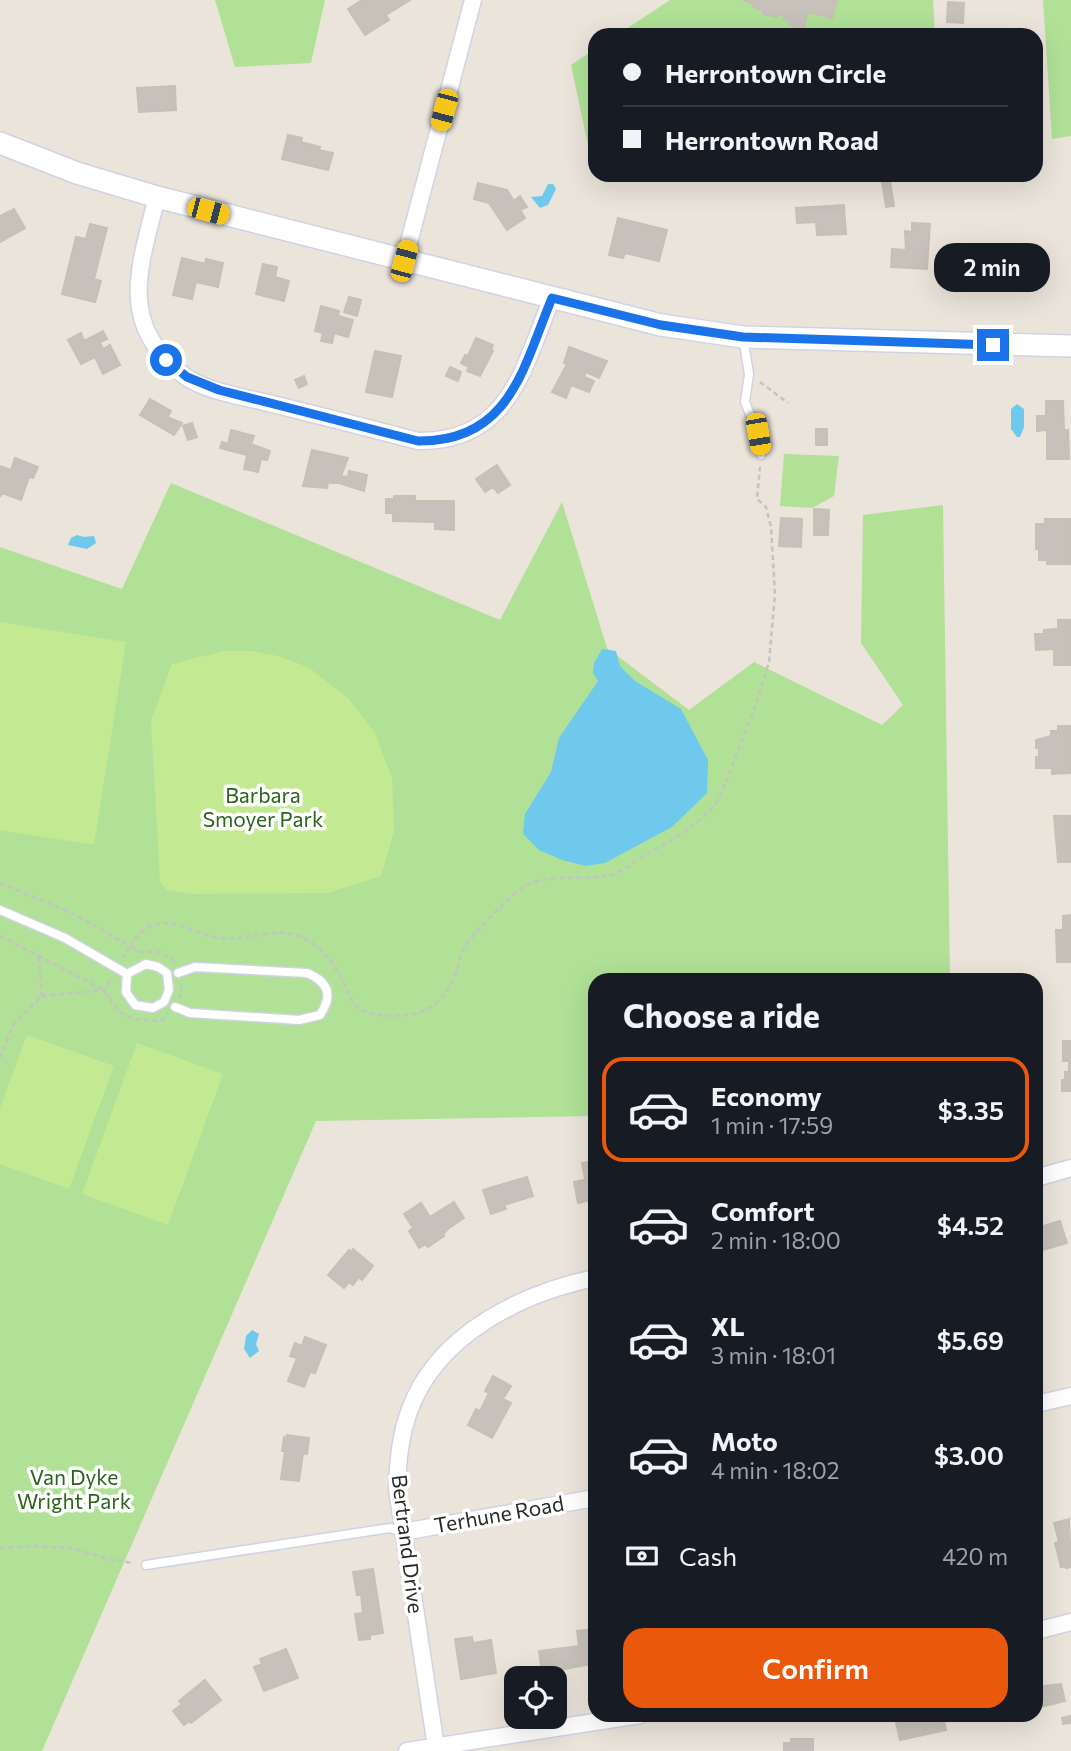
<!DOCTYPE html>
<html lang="en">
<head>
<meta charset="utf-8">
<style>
  :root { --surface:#171b24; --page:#242831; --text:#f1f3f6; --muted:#9ea1a6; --line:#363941; --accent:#ea580c }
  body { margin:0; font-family:Commissioner,sans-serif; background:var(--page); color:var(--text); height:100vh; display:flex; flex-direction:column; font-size:26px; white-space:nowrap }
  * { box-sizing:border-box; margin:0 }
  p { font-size:23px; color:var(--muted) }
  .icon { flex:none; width:38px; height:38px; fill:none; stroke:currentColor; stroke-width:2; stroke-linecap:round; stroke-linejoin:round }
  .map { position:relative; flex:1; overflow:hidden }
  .details { position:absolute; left:588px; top:973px; width:455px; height:749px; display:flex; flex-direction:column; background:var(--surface); border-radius:21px; box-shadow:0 7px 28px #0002 }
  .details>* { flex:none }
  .top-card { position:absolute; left:588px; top:28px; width:455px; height:154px; border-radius:21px; box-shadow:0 7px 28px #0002; display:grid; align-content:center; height:154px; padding:0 35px; background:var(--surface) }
  .controls { position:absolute; left:504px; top:1666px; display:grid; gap:14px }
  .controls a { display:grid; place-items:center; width:63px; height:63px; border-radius:14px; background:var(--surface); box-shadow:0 7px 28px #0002; font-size:35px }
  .end { position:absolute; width:32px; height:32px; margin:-16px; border:9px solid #1a73e8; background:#fff; box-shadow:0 0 0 4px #fff }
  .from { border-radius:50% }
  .bubble { position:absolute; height:49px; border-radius:21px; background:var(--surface); box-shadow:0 7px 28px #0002; font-size:23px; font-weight:600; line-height:49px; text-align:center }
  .car { position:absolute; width:21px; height:42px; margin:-21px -10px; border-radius:9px; box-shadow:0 0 5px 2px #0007; background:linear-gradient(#f5c518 24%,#345 0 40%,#f5c518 0 76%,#345 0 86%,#f5c518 0) }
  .top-card b { display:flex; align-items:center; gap:24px; height:66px; font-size:26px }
  .top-card b+b { border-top:2px solid var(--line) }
  .top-card i { width:18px; height:18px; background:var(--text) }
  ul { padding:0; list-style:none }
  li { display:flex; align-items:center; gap:21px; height:105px; margin:0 14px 10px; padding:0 21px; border:4px solid transparent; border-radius:21px }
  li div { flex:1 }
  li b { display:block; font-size:26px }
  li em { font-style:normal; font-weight:600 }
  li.current { border-color:var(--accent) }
  li>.icon { width:63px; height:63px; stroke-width:1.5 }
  h2 { padding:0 35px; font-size:32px; line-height:84px }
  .pay { display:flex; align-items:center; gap:18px; height:77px; padding:0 35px; font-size:26px }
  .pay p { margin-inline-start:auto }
  .action { display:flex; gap:14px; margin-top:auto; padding:14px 35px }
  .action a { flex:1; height:80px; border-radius:21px; background:var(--accent); color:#fff; font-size:28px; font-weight:600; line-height:80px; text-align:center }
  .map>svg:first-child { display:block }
  .green { fill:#b0e197 }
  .pitch { fill:#c3e993 }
  .water { fill:#6ec9ec }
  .building { fill:#c6c1ba; stroke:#c6c0b5; stroke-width:2 }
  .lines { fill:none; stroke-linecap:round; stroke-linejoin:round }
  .lane-casing { stroke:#d0d3e2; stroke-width:11 }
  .street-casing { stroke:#d0d3e2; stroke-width:19 }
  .secondary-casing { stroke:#d0d3e2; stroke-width:24 }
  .path { stroke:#c3c3c3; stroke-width:2.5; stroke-dasharray:5 3.5; stroke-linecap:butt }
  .lane { stroke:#fff; stroke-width:8 }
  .street { stroke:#fff; stroke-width:16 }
  .secondary { stroke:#fff; stroke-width:21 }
  .route { stroke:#1a73e8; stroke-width:9 }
  .labels { text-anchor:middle; stroke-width:7; stroke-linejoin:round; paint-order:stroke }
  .park-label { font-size:21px; fill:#29641a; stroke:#fff }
  .street-label { font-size:21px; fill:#292929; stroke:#fff }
</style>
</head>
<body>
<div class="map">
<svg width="1071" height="1751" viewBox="0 0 1071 1751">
  <rect width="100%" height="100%" fill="#ebe4db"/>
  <path class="green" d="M215,0H325L311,63L235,67Z
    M670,0H933L935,35H617Z
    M1043,0H1071V136L1052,139Z
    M595,49V146L588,145L571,65Z
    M784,454L839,456L834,496L812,508L780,506Z
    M171,483L500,620L562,502L607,648L689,710L754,662L882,725L903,705L861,643L863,515L943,505L950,980H595V1116L316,1121L42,1751H0V547L122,589Z"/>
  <path class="pitch" d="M0,622L126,642L94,845L0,830Z
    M224,651H252L278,656L308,667L348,698L374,731L392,778L394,831L381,876L328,893L192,894L167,890L160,882L151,721L172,664Z
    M27,1035L114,1066L69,1189L0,1164V1108Z
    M137,1043L223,1074L168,1225L82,1194Z"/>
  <path class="water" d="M548,184H553L556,189L548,205L540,208L531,197L542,196Z
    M1017,404L1024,409V427L1020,437H1017L1011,429V409Z
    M77,535L84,537L94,536L96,543L87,549L68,545L71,538Z
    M602,649L616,651L620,666L635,681L681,709L708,760L707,793L672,827L605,863L586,866L562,860L539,850L523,834L525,814L551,772L559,738L598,681L593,673L594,663Z
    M252,1330L259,1334L256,1344L259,1351L250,1358L244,1349L246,1336Z"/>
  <path class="building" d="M362,0H410L386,15L389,20L365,35L348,9Z
    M744,0H837L832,18L808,12L803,29L789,25L790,21L784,19L785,16L778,14L777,17L763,14V10L753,7V4Z
    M948,2L964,3L963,23L947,22Z
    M987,29L1003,30V34L1007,35H974V31L987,32Z
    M175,86L176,110L139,112L137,88Z
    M288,135L302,138L301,142L320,147L319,150L333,153L328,170L282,159Z
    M890,181L894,206L886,207L882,182Z
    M478,183L507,190L514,201L520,196L527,207L520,210L525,218L507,230L489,203L474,199Z
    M844,205L846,234L817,235L816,222L797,223L796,208Z
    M14,209L25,228L0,242V216Z
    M618,218L667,230L659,261L625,253L623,258L609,255Z
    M912,223L930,224L927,269L891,267L892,249L906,250L905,231L912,232Z
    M90,224L107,228L94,279L101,281L95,302L62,294L76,237L86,239Z
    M182,258L205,264L206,259L223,263L218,287L196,282L192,299L173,295Z
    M263,264L277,267L275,277L289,281L284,301L256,294Z
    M349,297L361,300L357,316L344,312Z
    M321,306L339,311L338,316L353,320L348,337L334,333L332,343L321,341L323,333L315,331Z
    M103,331L107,339L100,342L103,349L110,345L120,365L103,374L95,357L81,364L68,340L81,333L84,341Z
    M476,338L493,345L491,350L493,351L480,376L467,371L469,367L461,363L465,355L468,356Z
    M569,347L607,361L599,378L586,372L584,377L594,381L589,392L571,385L566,398L552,392L567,364L564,363Z
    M375,351L401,356L392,397L366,392Z
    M450,367L461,372L458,381L446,376Z
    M304,376L307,384L299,388L295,380Z
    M150,399L171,411L167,417L182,423L174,435L140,415Z
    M1046,401H1063L1064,430H1068L1069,459H1047V430L1037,431V416H1046Z
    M192,423L197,437L188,440L183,426Z
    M816,429H827V445H816Z
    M231,430L254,436L251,444L270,451L267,460L261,459L258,472L244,469L247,455L220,448L222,442L228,444Z
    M312,450L348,458L341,476L348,477L349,471L367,475L364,491L339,483H328L327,488L303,486Z
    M15,458L38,467L33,478L29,477L21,500L2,493L0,497V466L11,470Z
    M497,465L510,485L498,493L493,487L485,492L476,479Z
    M394,496H415V501H454V530L435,529V522L393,521V513H386V499H394Z
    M814,509L829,510L828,535H814Z
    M781,518L802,519L801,547L779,546Z
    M1045,519H1070L1071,564H1047V560H1039V549H1036V524H1045Z
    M1058,620H1071V665H1054V649L1036,650L1035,634H1044V630L1058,629Z
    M1058,726H1071V773L1052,774V768H1036V757H1039V748H1036V740L1051,736V731H1058Z
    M1054,816H1071V862H1058Z
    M1071,915V962H1057L1056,930H1063V916Z
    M1063,1041H1071V1091H1062V1080H1065V1072H1069V1061H1063Z
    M594,1161L595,1199L578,1203L574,1182L584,1180L586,1184L582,1163Z
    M527,1177L533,1196L504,1205L506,1209L491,1214L483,1190Z
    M454,1202L464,1218L449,1228L443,1234L444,1236L428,1247L426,1244L419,1248L409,1231L413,1228L404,1214L421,1203L430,1217Z
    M1060,1221L1067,1243L1036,1252V1228Z
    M353,1249L373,1266L362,1280L359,1277L353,1285L349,1282L344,1288L328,1275L349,1250L351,1252Z
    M305,1337L326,1345L315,1373L310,1372L304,1387L288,1381L297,1358L290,1356L295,1343L302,1346Z
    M493,1376L511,1386L503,1399L511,1403L492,1438L468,1425L476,1409L480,1411L489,1393L485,1391Z
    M287,1435L309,1438L307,1454L303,1453L299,1481L281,1479L285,1451H282L284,1437L287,1438Z
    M1069,1519L1071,1567L1066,1568V1566L1061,1567L1055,1543L1059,1542L1054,1523Z
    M373,1569L383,1633L370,1635V1639L359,1640L355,1614L363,1613L361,1595H357L353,1572Z
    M595,1629V1645L589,1646L592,1664L542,1673L539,1651L579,1646L577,1631Z
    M472,1637L473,1643L491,1640L496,1673L461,1679L455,1639Z
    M286,1649L298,1678L264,1691L254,1667L262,1664L260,1659Z
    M205,1680L221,1700L191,1723L189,1721L184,1725L173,1711L182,1704L179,1701Z
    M1061,1684L1065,1701L1036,1708V1687Z
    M908,1715H943L946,1730L900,1740L895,1718Z
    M1070,1716L1071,1723L1063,1724L1062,1718Z
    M791,1739H813V1751H784V1743H791Z"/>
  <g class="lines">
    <g class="lane-casing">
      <path id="lane" d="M743,337L749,374L745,402L758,434L761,455
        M0,910L65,938L127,974
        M146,964L158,967L167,973L169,990L164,1002L153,1008L135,1005L126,992L127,974Z
        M175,1007L190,1013L299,1020L320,1015C333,996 329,982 307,973L195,967L178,973
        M146,1565L390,1528L402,1532"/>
    </g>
    <g class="street-casing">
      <path id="street" d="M157,197C149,230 134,275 140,308C144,336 163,361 186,377C209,392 241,396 268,403C318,415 368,428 418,441C510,442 523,368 552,298
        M404,261L473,0
        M1036,1178L1071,1168
        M1036,1404L1071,1396
        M403,1532L595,1498
        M1036,1631L1071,1622
        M436,1747L397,1489C398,1461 400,1435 410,1409C438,1334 522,1293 595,1278
        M407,1751L640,1715"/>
    </g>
    <g class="secondary-casing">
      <path id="secondary" d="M0,143L77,173L157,197L661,325L743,337L1071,346"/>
    </g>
    <path class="path" d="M760,382L788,403
      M0,883L72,913L130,946C134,939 144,928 152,925C177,917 196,935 219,938C248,942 279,923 307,940C321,948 331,960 339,974C352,997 350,1012 381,1015C418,1019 442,1009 456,973C459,965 460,955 464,948C473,933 505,901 519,890C545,870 582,882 612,875C621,873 631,864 639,859C666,842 701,826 719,799L755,707L769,662L775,594L771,527L766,507L757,499L760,467
      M0,936L104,990C123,1020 127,1019 161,1021L168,1013
      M39,958L42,996
      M122,959L130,946L140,952H160L174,961L175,964
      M180,998L182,984
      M0,1058L13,1025L42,996L104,990L112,977
      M0,1548L33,1546L73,1548L107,1559L134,1563"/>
    <use href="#lane" class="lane"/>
    <use href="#street" class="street"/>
    <use href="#secondary" class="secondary"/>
  </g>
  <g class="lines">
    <path class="route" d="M166,360L187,377L219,390L418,441C510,442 523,368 552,298L661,325L743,337L993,345"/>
  </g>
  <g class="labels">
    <g class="park-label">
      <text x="263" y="803">Barbara<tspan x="263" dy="24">Smoyer Park</tspan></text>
      <text x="74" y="1485">Van Dyke<tspan x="74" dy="24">Wright Park</tspan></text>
    </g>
    <g class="street-label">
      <text transform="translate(499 1515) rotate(-10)" y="7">Terhune Road</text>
      <text transform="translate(407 1544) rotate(83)" y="7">Bertrand Drive</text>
    </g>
  </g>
</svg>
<div class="controls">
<a><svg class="icon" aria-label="locate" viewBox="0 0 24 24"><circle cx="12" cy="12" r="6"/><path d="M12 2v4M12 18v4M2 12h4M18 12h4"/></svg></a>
</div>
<i class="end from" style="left:166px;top:360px"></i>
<i class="end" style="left:993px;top:345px"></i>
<div class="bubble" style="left:934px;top:243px;width:116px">2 min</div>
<i class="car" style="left:444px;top:110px;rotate:195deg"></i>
<i class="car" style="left:208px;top:211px;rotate:105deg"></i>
<i class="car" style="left:404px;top:261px;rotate:15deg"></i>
<i class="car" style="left:758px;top:434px;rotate:170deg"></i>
<div class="top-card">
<b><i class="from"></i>Herrontown Circle</b>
<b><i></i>Herrontown Road</b>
</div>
<section class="details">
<h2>Choose a ride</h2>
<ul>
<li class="current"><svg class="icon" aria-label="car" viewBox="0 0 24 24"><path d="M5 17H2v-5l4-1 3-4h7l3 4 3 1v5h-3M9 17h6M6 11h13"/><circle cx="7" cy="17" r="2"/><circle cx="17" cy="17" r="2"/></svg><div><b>Economy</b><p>1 min · 17:59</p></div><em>$3.35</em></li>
<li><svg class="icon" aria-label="car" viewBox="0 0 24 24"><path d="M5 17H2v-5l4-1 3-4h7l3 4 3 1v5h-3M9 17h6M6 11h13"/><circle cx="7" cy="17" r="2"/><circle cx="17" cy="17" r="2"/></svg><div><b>Comfort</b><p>2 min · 18:00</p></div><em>$4.52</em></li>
<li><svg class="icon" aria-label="car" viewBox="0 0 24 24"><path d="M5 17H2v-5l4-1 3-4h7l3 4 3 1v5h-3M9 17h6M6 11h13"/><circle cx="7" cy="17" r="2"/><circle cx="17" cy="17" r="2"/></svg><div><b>XL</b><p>3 min · 18:01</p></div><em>$5.69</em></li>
<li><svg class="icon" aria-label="car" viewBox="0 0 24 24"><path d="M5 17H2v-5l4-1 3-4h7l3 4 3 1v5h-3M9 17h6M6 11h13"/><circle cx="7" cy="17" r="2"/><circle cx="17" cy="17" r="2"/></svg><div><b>Moto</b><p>4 min · 18:02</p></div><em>$3.00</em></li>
</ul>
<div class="pay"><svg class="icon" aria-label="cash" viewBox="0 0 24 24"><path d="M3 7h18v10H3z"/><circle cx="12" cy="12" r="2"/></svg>Cash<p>420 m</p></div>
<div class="action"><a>Confirm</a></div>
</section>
</div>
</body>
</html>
